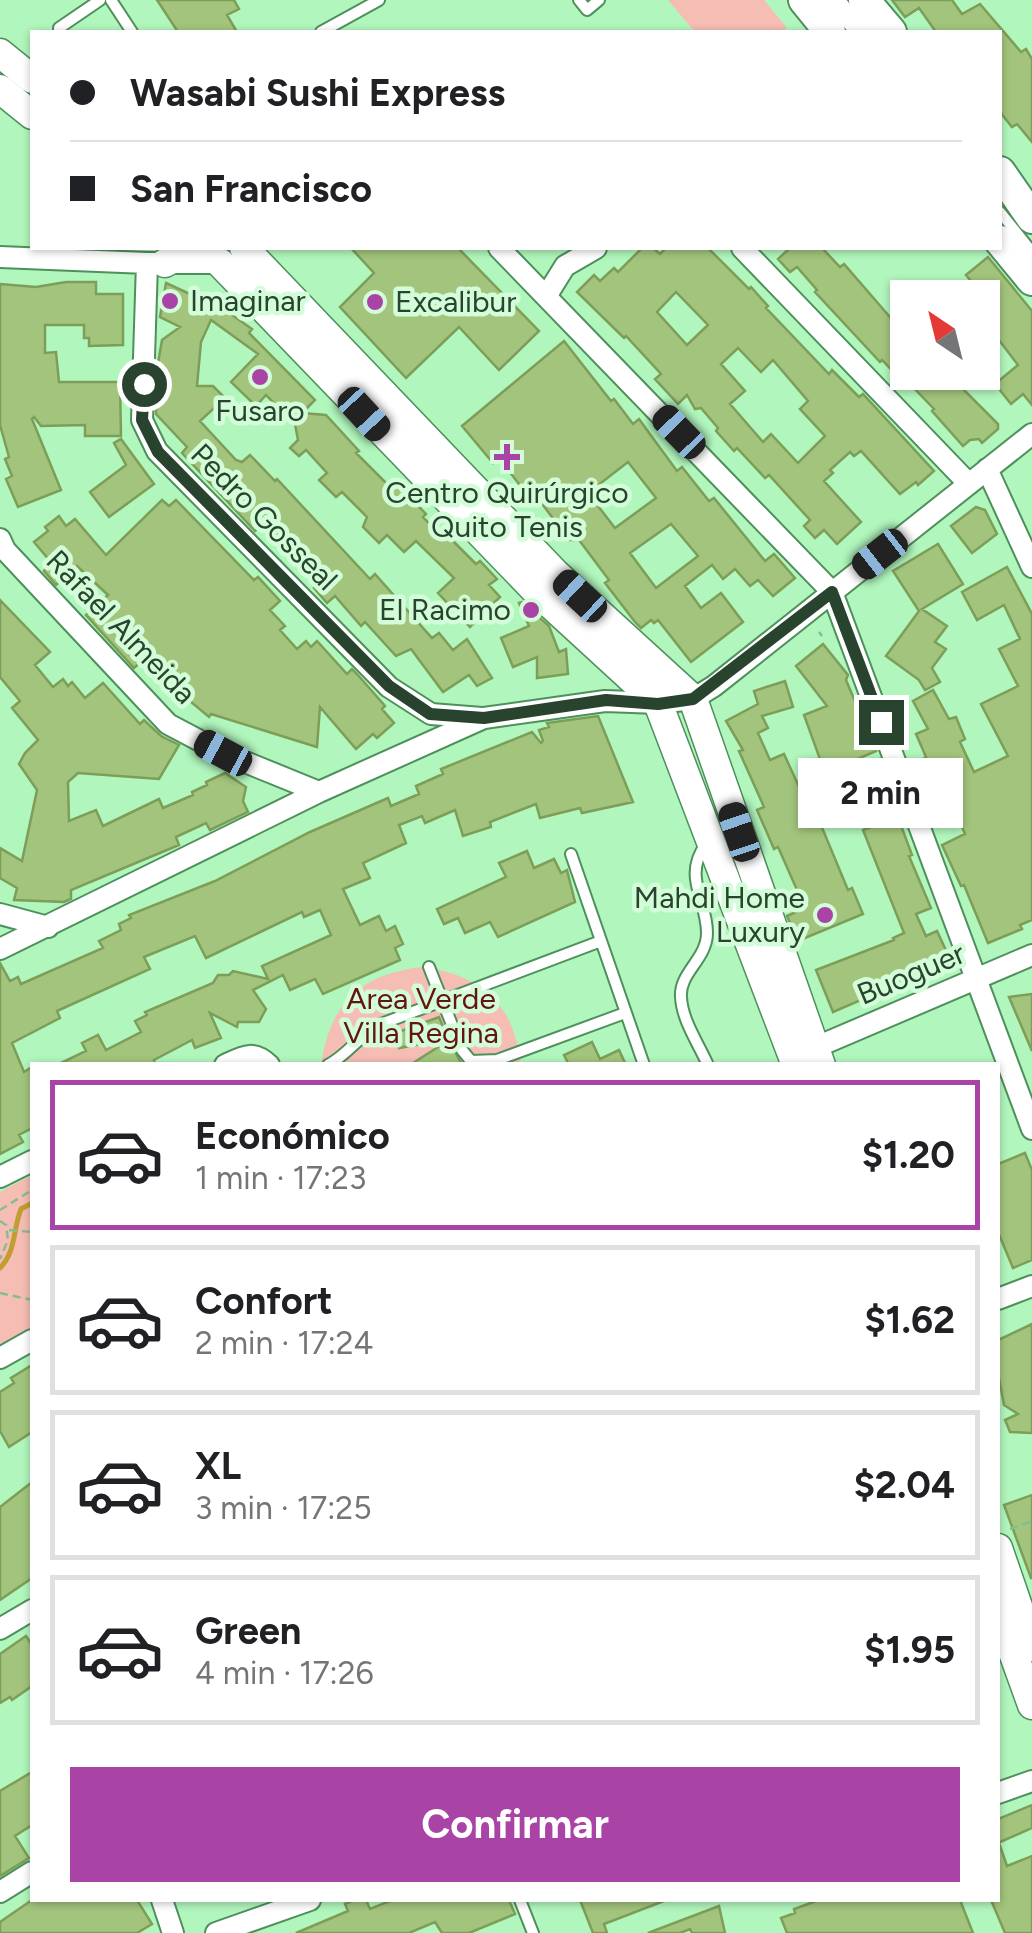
<!DOCTYPE html>
<html lang="es">
<head>
<meta charset="utf-8">
<style>
  :root { --surface:#fff; --page:#f2f2f2; --text:#202124; --muted:#757577; --line:#e0e0e0; --accent:#aa43a6 }
  body { margin:0; font-family:Figtree,sans-serif; background:var(--page); color:var(--text); height:100vh; display:flex; flex-direction:column; font-size:38px; white-space:nowrap }
  * { box-sizing:border-box; margin:0 }
  p { font-size:32px; color:var(--muted) }
  .icon { flex:none; width:55px; height:55px; fill:none; stroke:currentColor; stroke-width:2; stroke-linecap:round; stroke-linejoin:round }
  .map { position:relative; flex:1; overflow:hidden }
  .drawer { position:absolute; left:30px; top:1062px; width:970px; height:840px; display:flex; flex-direction:column; background:var(--surface); border-radius:0px; box-shadow:0 2px 8px #0004 }
  .drawer>* { flex:none }
  .hud { position:absolute; left:30px; top:30px; width:972px; height:220px; border-radius:0px; box-shadow:0 2px 8px #0004; display:grid; align-content:center; height:220px; padding:0 40px; background:var(--surface) }
  .needle { width:65px; rotate:325deg }
  .tools { position:absolute; left:890px; top:280px; display:grid; gap:20px }
  .tools a { display:grid; place-items:center; width:110px; height:110px; border-radius:0px; background:var(--surface); box-shadow:0 2px 8px #0004; font-size:50px }
  .end { position:absolute; width:45px; height:45px; margin:-22px; border:12px solid #28442e; background:#fff; box-shadow:0 0 0 5px #fff }
  .from { border-radius:50% }
  .bubble { position:absolute; height:70px; border-radius:0px; background:var(--surface); box-shadow:0 2px 8px #0004; font-size:32px; font-weight:700; line-height:70px; text-align:center }
  .car { position:absolute; width:30px; height:60px; margin:-30px -15px; border-radius:12px; box-shadow:0 0 8px 2px #0007; background:linear-gradient(#222 24%,#8ab4d8 0 40%,#222 0 76%,#8ab4d8 0 86%,#222 0) }
  .hud b { display:flex; align-items:center; gap:35px; height:95px; font-size:38px }
  .hud b+b { border-top:2px solid var(--line) }
  .hud i { width:25px; height:25px; background:var(--text) }
  ul { padding:18px 0 0; list-style:none }
  li { display:flex; align-items:center; gap:30px; height:150px; margin:0 20px 15px; padding:0 20px; border:5px solid var(--line); border-radius:0px }
  li div { flex:1 }
  li b { display:block; font-size:38px }
  li em { font-style:normal; font-weight:700 }
  li.current { border-color:var(--accent) }
  li>.icon { width:90px; height:90px; stroke-width:1.5 }
  .button { display:flex; gap:20px; margin-top:auto; padding:20px 40px }
  .button a { flex:1; height:115px; border-radius:0px; background:var(--accent); color:#fff; font-size:40px; font-weight:700; line-height:115px; text-align:center }
  .map>svg:first-child { display:block }
  .green { fill:#f5bdb4 }
  .lines { fill:none; stroke-linecap:round; stroke-linejoin:round }
  .stream { stroke:#c29d33; stroke-width:5 }
  .building { fill:#a2c47c; stroke:#7d9e58; stroke-width:2.5; fill-rule:evenodd }
  .lane-casing { stroke:#4e905c; stroke-width:14 }
  .street-casing { stroke:#4e905c; stroke-width:24 }
  .secondary-casing { stroke:#4e905c; stroke-width:31 }
  .primary-casing { stroke:#4e905c; stroke-width:34 }
  .path { stroke:#86bd90; stroke-width:2.5; stroke-dasharray:8 5; stroke-linecap:butt }
  .lane { stroke:#fff; stroke-width:10 }
  .street { stroke:#fff; stroke-width:20 }
  .secondary { stroke:#fff; stroke-width:28 }
  .primary { stroke:#fff; stroke-width:30 }
  .route { stroke:#28442e; stroke-width:12 }
  .poi-dot { fill:#aa43a6; stroke:#d3fcd9; stroke-width:4 }
  .labels { text-anchor:middle; stroke-width:9; stroke-linejoin:round; paint-order:stroke }
  .poi-label { font-size:30px; fill:#28442e; stroke:#d3fcd9; text-anchor:start }
  .street-label { font-size:30px; fill:#28442e; stroke:#d3fcd9 }
  .park-label { font-size:30px; fill:#64150f; stroke:#d3fcd9 }
</style>
</head>
<body>
<div class="map">
<svg width="1032" height="1933" viewBox="0 0 1032 1933">
  <rect width="100%" height="100%" fill="#b1f6bd"/>
  <path class="green" d="M668,0H764L787,28L781,32H695Z
    M422,967C482,975 514,1004 521,1065H321C330,1003 361,974 422,967Z
    M32,1175V1327L0,1344V1192Z"/>
  <g class="lines">
    <path class="stream" d="M0,1268C16,1252 13,1229 21,1209L32,1203"/>
  </g>
  <path class="building" d="M157,0H234L239,9L227,15L237,32H178Z
    M892,0H952L962,14L980,4L1021,52L1026,49L1032,59V142L1017,124L1012,127L1000,112V32H936L919,8L905,17Z
    M351,248H458L539,331L499,370L459,327L406,378L340,307L374,273Z
    M642,248H653L660,254L666,248H708L749,289L751,287L768,306L766,308L829,374L832,370L859,397L863,394L934,471L918,485L916,482L900,494L861,451L854,456L850,452L830,470L833,473L824,481L861,522L837,544L824,530L815,538L804,526L810,520L769,475L765,478L737,448L734,451L716,431L718,428L701,408L695,409L687,395L678,404L655,379L661,374L626,336L624,338L577,292L594,275L600,281L614,268L618,272ZM676,292L708,325L687,345L657,312ZM738,348L761,372L773,360L808,401L800,409L825,436L798,463L771,434L763,442L730,404L745,391L721,364Z
    M790,248H822L840,267L844,264L908,338V372H963L955,381L998,424V429L982,443L979,439L970,440L963,446L932,411L934,409L908,382V387L882,360L880,362L815,292L817,290L797,267L790,272L778,259Z
    M988,257L1032,311V405L1023,394L1011,404L995,384L1018,365L986,323L998,314L966,275Z
    M66,282H96V294H123V345L89,346V338H84V325H45V353L56,352L59,382H120L121,436H85V425L41,426L34,417L32,419L61,490L18,507L6,479L12,476L5,459L9,457L0,425V284L36,287Z
    M166,283L225,310L252,329L249,333L315,400L302,413L326,415L359,451L356,453L391,488L396,483L426,514L423,517L444,539L448,536L476,564L480,561L497,579L489,585L500,597L470,627L438,593L454,578L416,541L404,552L387,535L379,543L363,527L367,517L342,492L336,497L319,480L327,473L306,450L299,456L290,448L298,440L295,424L266,395L256,406L231,382L258,354L211,320L201,342L197,386H213L225,398L200,421L236,460L242,462L250,455L275,481L277,479L370,579L375,574L432,638L439,633L453,650L467,639L492,678L477,686L469,675L443,692L411,649L396,656L365,622L361,626L335,596L327,603L314,588L322,582L265,522L255,531L182,453L187,447L156,414L157,369L162,340L180,327L160,317Z
    M564,341L611,401L614,399L633,424L639,419L677,471L682,467L709,501L714,498L765,561L774,554L795,578L773,596L758,580L750,586L735,569L723,579L712,565L685,586L701,608L721,593L743,622L691,662L658,620L654,623L651,620L641,628L635,622L605,583L609,580L579,540H569L537,497L532,501L499,458L493,463L462,426ZM628,462L656,498L615,528L588,493ZM671,524L698,556L656,588L630,553Z
    M121,439L154,484L109,517L90,492L126,465L114,443Z
    M162,500L169,506L176,500L254,580L258,577L280,601L270,610L285,626L280,630L297,649L306,641L311,647L317,641L347,674L352,669L357,674L385,706L382,709L394,723L377,738L373,734L356,749L320,707L317,747L211,714L209,717L142,661L134,668L86,615L108,595L77,566L56,585L44,571L50,561L34,542L48,531L45,527L59,516L66,526L75,519L106,555Z
    M976,507L985,510L997,534L972,553L951,526Z
    M938,544L963,584L922,609L947,626L935,642L946,649L932,668L940,682L925,690L919,680L886,656L919,611L893,571Z
    M1007,567L1032,614V920L1020,925L1022,929L988,943L964,885L961,886L942,845L965,834L940,778L937,779L936,773L931,776L923,759L926,757L916,734L928,729L913,701L933,690L949,719L956,717L965,739L960,742L974,772L1008,756L981,704L1018,686L999,649L1020,639L1004,605L977,620L962,592Z
    M0,600L50,652L35,665L53,687L63,679L68,686L72,682L85,698L103,683L140,724L144,720L161,736L179,745L159,779L78,773L68,782L69,821L96,810L103,826L159,799L163,808L193,795L192,792L207,785L206,782L225,773L246,787L243,801L248,812L210,830L206,823L176,837L179,845L71,890V899L64,902L14,900L17,888L0,878V848L22,861L37,790L19,764L25,753L38,740L12,708L20,701L0,677Z
    M522,602L549,626L559,652L566,649L568,674L537,678V657L513,667L501,638L529,626L519,603Z
    M823,644L848,675L846,680L876,751L825,773L804,715L827,706L796,666Z
    M785,681L793,707L762,716L768,728L758,733L770,760L784,754L801,791L806,789L848,890L852,888L863,914L798,941L787,916L805,908L778,847L774,849L757,810L764,807L739,751L743,750L726,721L758,704L754,691Z
    M598,716L633,802L582,813L580,808L540,818L536,804L490,822L491,827L463,836L455,810L425,823L422,816L399,825L406,843L363,863L370,878L343,889L360,925L379,916L386,931L395,926L403,944L395,948L400,960L323,994L315,979L290,990L283,975L253,990L266,1009L259,1022H238L237,1027L210,1013L221,1038L195,1048L192,1040L154,1060L156,1065H57L86,1051L82,1043L98,1035L106,1050L141,1032L135,1021L147,1015L145,1012L213,983L218,975H229L233,971L268,979L262,966L331,935L320,910L304,917L302,912L206,958L195,936L144,957L150,969L57,1011L60,1018L12,1043L24,1072L32,1067V1128L19,1135L23,1142L0,1154V963L10,981L18,977L21,984L103,948L99,941L121,930L119,924L131,918L129,915L215,881L310,832L388,798L391,806L419,794L416,786L443,774L441,769L532,732L541,743L543,741L539,730L549,727L547,723Z
    M896,812L912,855L909,856L931,908L916,914L926,936L937,931L949,957L921,970L923,974L891,988L893,993L865,1003L863,999L833,1012L816,970L894,940L893,938L904,933L863,830L871,827L869,822Z
    M527,851L534,868L554,859L561,873L567,870L575,902L498,937L490,922L465,933L458,918L444,924L437,909L506,877L499,863Z
    M1032,994V1051L1009,997Z
    M439,1017L448,1039L399,1048L393,1034Z
    M449,1040L462,1065H410Z
    M592,1042L600,1059L619,1050L626,1065H569L564,1055Z
    M1025,1153L1032,1170V1260L1013,1268L998,1232V1164Z
    M1032,1324V1433L1010,1432L1005,1420L1018,1414L1004,1405L998,1373V1340Z
    M32,1365V1432L9,1447L0,1431V1392L14,1383L11,1378Z
    M32,1482V1578L0,1600V1507Z
    M1032,1495V1578H1031L1004,1505Z
    M26,1636L32,1645V1686L12,1700L10,1697L0,1703V1654Z
    M32,1772V1825L15,1836L29,1858L0,1876V1791Z
    M1032,1805V1828L998,1843V1819Z
    M999,1843L1007,1866L1032,1856V1933H1005L991,1900H998Z
    M32,1900H137L152,1924L137,1933H0V1922Z
    M354,1900H366L370,1909L392,1900H509L515,1914L469,1933H442L435,1922L409,1933H296L348,1911L345,1904Z
    M580,1900H663L664,1901L604,1924L607,1933H593Z
    M819,1900H960L973,1933H787L781,1918L795,1913L794,1909Z
    M719,1906L725,1933H692L690,1929L680,1933H648Z"/>
  <g class="lines">
    <g class="lane-casing">
      <path id="lane" d="M111,0L132,32
        M579,0L587,10L599,0
        M828,0L855,32
        M840,0L867,32
        M59,32V28L100,0
        M321,32L379,0
        M1000,212L1032,252
        M706,844C682,877 707,899 707,933C707,959 679,973 681,997C682,1020 698,1043 707,1063
        M571,854L644,1065
        M429,967L462,1050L471,1061L497,1060L625,1013
        M328,1065C349,1054 360,1034 381,1024L601,941
        M520,1900L533,1933"/>
    </g>
    <g class="street-casing">
      <path id="street" d="M499,248L832,592L1032,1129
        M742,248L969,484
        M0,257L147,263H220L223,260
        M147,263L142,420L157,451L389,687L431,714L482,718
        M547,295L565,266L596,248
        M987,469L1032,567
        M0,539L5,550L168,724L223,753L319,792
        M0,914L48,927
        M0,949L319,792L484,718L605,701L658,703L693,699L714,686L1032,434
        M814,1048L1032,955
        M225,1065C244,1056 253,1050 269,1065
        M0,1177L32,1161
        M998,1299L1032,1286
        M0,1358L32,1340
        M0,1629L32,1610
        M998,1793L1032,1781
        M0,1892L32,1872
        M162,1900L173,1933
        M216,1933L310,1900"/>
    </g>
    <g class="secondary-casing">
      <path id="secondary" d="M0,53L32,79
        M0,89L32,115
        M200,248L220,263L536,591L658,703L796,1065
        M244,248L555,573L693,699L821,1065
        M165,263L176,257L181,248
        M998,1548L1032,1647
        M998,1611L1032,1705"/>
    </g>
    <g class="primary-casing">
      <path id="primary" d="M804,0L830,32
        M864,0L891,32
        M1000,172L1032,218
        M1000,241L1032,280"/>
    </g>
    <path class="path" d="M819,632L822,636
      M0,1210L32,1190
      M0,1221L6,1225L8,1240L0,1259
      M9,1230L32,1232
      M0,1293L32,1300
      M1010,1529L1032,1521"/>
    <use href="#lane" class="lane"/>
    <use href="#street" class="street"/>
    <use href="#secondary" class="secondary"/>
    <use href="#primary" class="primary"/>
  </g>
  <g class="lines">
    <path class="route" d="M144,384L142,420L158,452L389,686L430,714L484,718L606,700L658,704L693,699L832,592L881,722"/>
  </g>
  <g class="poi-dot">
    <circle cx="170" cy="301" r="10"/>
    <circle cx="375" cy="302" r="10"/>
    <circle cx="260" cy="377" r="10"/>
    <path d="M502 442h10v10h10v10h-10v10h-10v-10h-10v-10h10z"/>
    <circle cx="531" cy="610" r="10"/>
    <circle cx="825" cy="915" r="10"/>
  </g>
  <g class="labels">
    <g class="poi-label">
      <text x="190" y="311">Imaginar</text>
      <text x="395" y="312">Excalibur</text>
      <text x="260" y="421" text-anchor="middle">Fusaro</text>
      <text x="507" y="503" text-anchor="middle">Centro Quirúrgico<tspan x="507" dy="34">Quito Tenis</tspan></text>
      <text x="511" y="620" text-anchor="end">El Racimo</text>
      <text x="805" y="908" text-anchor="end">Mahdi Home<tspan x="805" dy="34">Luxury</tspan></text>
    </g>
    <g class="street-label">
      <text transform="translate(264 517) rotate(45)" y="10">Pedro Gosseal</text>
      <text transform="translate(121 627) rotate(46)" y="10">Rafael Almeida</text>
      <text transform="translate(911 974) rotate(-23)" y="10">Buoguer</text>
    </g>
    <g class="park-label">
      <text x="421" y="1009">Area Verde<tspan x="421" dy="34">Villa Regina</tspan></text>
    </g>
  </g>
</svg>
<div class="tools">
<a><svg class="needle" viewBox="-14 -14 28 28"><path d="M0-13l5 13h-10z" fill="#e53935"/><path d="M0 13l5-13h-10z" fill="#757577"/></svg></a>
</div>
<i class="end from" style="left:144px;top:384px"></i>
<i class="end" style="left:881px;top:722px"></i>
<div class="bubble" style="left:798px;top:758px;width:165px">2 min</div>
<i class="car" style="left:364px;top:414px;rotate:137deg"></i>
<i class="car" style="left:679px;top:432px;rotate:316deg"></i>
<i class="car" style="left:880px;top:554px;rotate:232deg"></i>
<i class="car" style="left:580px;top:596px;rotate:313deg"></i>
<i class="car" style="left:223px;top:753px;rotate:298deg"></i>
<i class="car" style="left:739px;top:832px;rotate:341deg"></i>
<div class="hud">
<b><i class="from"></i>Wasabi Sushi Express</b>
<b><i></i>San Francisco</b>
</div>
<section class="drawer">
<ul>
<li class="current"><svg class="icon" aria-label="car" viewBox="0 0 24 24"><path d="M5 17H2v-5l4-1 3-4h7l3 4 3 1v5h-3M9 17h6M6 11h13"/><circle cx="7" cy="17" r="2"/><circle cx="17" cy="17" r="2"/></svg><div><b>Económico</b><p>1 min · 17:23</p></div><em>$1.20</em></li>
<li><svg class="icon" aria-label="car" viewBox="0 0 24 24"><path d="M5 17H2v-5l4-1 3-4h7l3 4 3 1v5h-3M9 17h6M6 11h13"/><circle cx="7" cy="17" r="2"/><circle cx="17" cy="17" r="2"/></svg><div><b>Confort</b><p>2 min · 17:24</p></div><em>$1.62</em></li>
<li><svg class="icon" aria-label="car" viewBox="0 0 24 24"><path d="M5 17H2v-5l4-1 3-4h7l3 4 3 1v5h-3M9 17h6M6 11h13"/><circle cx="7" cy="17" r="2"/><circle cx="17" cy="17" r="2"/></svg><div><b>XL</b><p>3 min · 17:25</p></div><em>$2.04</em></li>
<li><svg class="icon" aria-label="car" viewBox="0 0 24 24"><path d="M5 17H2v-5l4-1 3-4h7l3 4 3 1v5h-3M9 17h6M6 11h13"/><circle cx="7" cy="17" r="2"/><circle cx="17" cy="17" r="2"/></svg><div><b>Green</b><p>4 min · 17:26</p></div><em>$1.95</em></li>
</ul>
<div class="button"><a>Confirmar</a></div>
</section>
</div>
</body>
</html>
